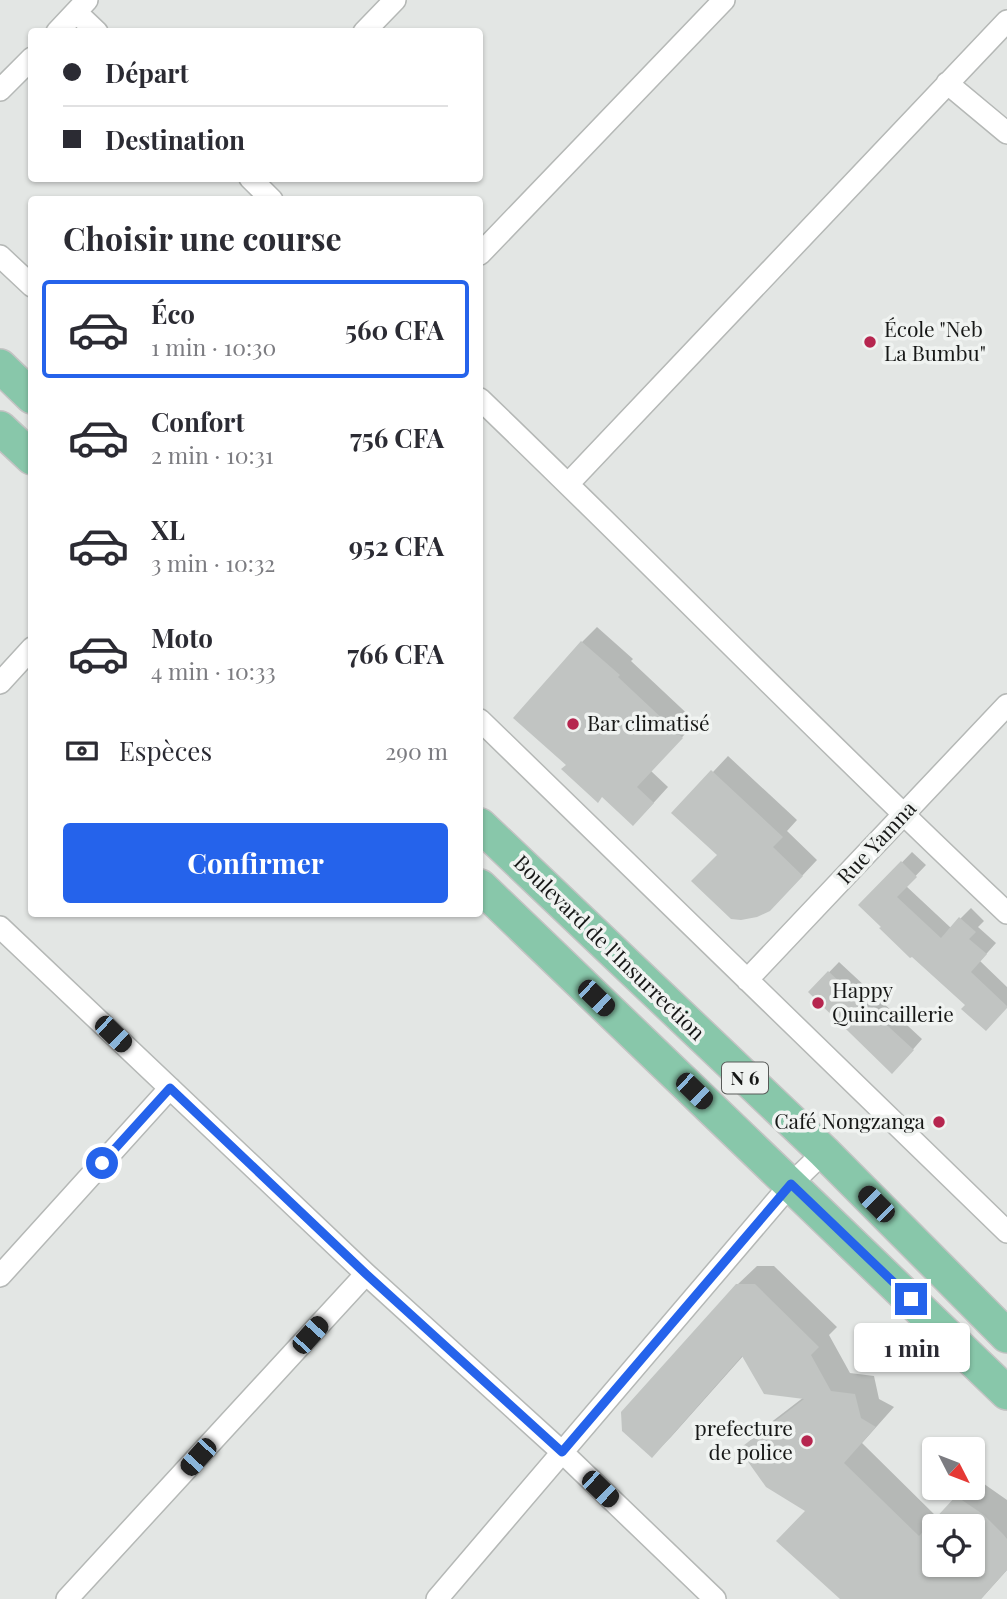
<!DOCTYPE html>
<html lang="fr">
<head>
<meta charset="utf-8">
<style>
  :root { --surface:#fff; --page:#f2f2f3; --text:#2b2b33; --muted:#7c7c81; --line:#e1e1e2; --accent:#2563eb }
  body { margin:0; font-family:"Playfair Display",serif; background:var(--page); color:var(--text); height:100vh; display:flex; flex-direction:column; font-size:26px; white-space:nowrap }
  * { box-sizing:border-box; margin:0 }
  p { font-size:23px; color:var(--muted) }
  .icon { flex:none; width:38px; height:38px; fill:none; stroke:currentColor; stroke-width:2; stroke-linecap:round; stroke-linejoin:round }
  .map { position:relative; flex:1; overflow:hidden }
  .panel { position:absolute; left:28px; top:196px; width:455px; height:721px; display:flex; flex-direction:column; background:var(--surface); border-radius:7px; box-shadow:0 2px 5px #0004 }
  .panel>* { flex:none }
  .guide { position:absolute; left:28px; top:28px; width:455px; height:154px; border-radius:7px; box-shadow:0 2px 5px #0004; display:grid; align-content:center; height:154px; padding:0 35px; background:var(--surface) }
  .needle { width:46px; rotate:132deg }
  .buttons { position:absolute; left:922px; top:1437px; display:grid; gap:14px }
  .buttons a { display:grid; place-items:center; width:63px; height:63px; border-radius:7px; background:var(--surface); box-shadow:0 2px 5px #0004; font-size:35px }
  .end { position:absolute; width:32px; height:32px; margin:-16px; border:9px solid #2563eb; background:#fff; box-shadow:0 0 0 4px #fff }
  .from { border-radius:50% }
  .bubble { position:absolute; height:49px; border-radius:7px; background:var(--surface); box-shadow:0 2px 5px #0004; font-size:23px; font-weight:700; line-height:49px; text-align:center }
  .car { position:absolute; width:21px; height:42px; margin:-21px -10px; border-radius:9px; box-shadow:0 0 5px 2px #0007; background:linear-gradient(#222 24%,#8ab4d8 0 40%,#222 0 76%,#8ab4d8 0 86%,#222 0) }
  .guide b { display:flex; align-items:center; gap:24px; height:66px; font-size:26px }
  .guide b+b { border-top:2px solid var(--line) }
  .guide i { width:18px; height:18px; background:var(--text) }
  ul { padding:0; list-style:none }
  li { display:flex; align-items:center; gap:21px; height:98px; margin:0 14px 10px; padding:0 21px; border:4px solid transparent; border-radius:7px }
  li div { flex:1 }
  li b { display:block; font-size:26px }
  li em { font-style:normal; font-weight:700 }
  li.on { border-color:var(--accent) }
  li>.icon { width:63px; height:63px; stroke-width:1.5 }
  h2 { padding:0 35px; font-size:32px; line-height:84px }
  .pay { display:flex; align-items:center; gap:18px; height:77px; padding:0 35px; font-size:26px }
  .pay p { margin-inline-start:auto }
  .cta { display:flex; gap:14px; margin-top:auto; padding:14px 35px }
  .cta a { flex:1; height:80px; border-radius:7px; background:var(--accent); color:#fff; font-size:28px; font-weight:700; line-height:80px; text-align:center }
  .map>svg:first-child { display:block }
  .shadow { fill:#0003; fill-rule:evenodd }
  .building { fill:#c1c4c2; fill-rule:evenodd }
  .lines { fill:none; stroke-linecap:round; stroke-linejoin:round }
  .street-casing { stroke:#b5b8b6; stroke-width:24 }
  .primary-casing { stroke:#c3c3c3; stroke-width:36 }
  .street { stroke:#fff; stroke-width:21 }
  .primary { stroke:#88c7aa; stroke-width:33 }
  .route { stroke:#2563eb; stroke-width:9 }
  .poi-dot { fill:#b6264f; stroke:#f0f3f1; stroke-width:2.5 }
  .labels { text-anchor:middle; stroke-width:7; stroke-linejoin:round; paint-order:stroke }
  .shield { fill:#f0f3f1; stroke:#585a58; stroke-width:2 }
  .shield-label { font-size:19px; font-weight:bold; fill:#171817 }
  .poi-label { font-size:21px; fill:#171817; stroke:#f0f3f1; text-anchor:start }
  .street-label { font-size:21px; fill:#171817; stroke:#f0f3f1 }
</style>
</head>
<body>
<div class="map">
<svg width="1007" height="1599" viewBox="0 0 1007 1599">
  <rect width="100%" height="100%" fill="#e3e6e4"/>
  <path class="shadow" d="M597,627L633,659L631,661L696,722L651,771L668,787L648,809L568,765L582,642Z
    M728,756L797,820L787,831L817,860L785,894L719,855L713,772Z
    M912,852L926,865L906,886L951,928L971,908L984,921L978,927L996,943L980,961L1007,987V1007L968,1005L861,905Z
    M839,962L922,1039L902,1062L810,992Z
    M757,1266H774L837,1327L829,1335L850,1373L874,1376L879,1399L894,1407L862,1443L938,1518L968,1488H973V1482L977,1479L1007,1500V1570L981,1599H847L807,1510L742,1449L761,1430L804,1397L744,1355L671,1437L652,1456L737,1285ZM934,1526H973V1564H934Z"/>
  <path class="building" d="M581,641L620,675L618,677L683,738L637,787L654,803L633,826L602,797L598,803L561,769L566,765L513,718Z
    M711,770L783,837L773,847L803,876L770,911L757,917L741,920L731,919L691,881L717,855L671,813Z
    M901,861L917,877L897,897L941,938L959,917L976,932L969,939L987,954L971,972L1007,1006V1008L986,1031L961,1009L965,1005L912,957L910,958L879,928L881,927L858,905Z
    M828,971L914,1050L892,1074L808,992Z
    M736,1284H755L819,1347L811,1355L831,1391L855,1394L861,1418L876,1427L844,1463L919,1536L956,1496L984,1515L1003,1534L1007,1539V1570L981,1599H840L776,1541L805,1511L766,1487L739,1449L804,1399L764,1394L742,1356L652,1458L622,1431L621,1412ZM934,1526H973V1564H934Z"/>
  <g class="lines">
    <g class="street-casing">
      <path id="street" d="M76,12L97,32
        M57,32L87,0
        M364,32L395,0
        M947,83L1007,133
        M0,90L32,58
        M250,178L272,200
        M480,254L724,0
        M0,256L32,286
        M480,399C657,569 828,745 1007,913
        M568,484L1007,21
        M0,683L32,648
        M480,720L1007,1232
        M0,927L366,1274L562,1452L715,1599
        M747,980L1007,705
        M0,1276L170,1088
        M67,1599L366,1274
        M437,1599L791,1184L824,1152"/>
    </g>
    <g class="primary-casing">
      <path id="primary" d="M0,366L32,397
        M0,428L32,458
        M480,825L824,1152L1007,1336
        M480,886L1007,1393"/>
    </g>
    <use href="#street" class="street"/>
    <use href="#primary" class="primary"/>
  </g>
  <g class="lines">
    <path class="route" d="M102,1163L170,1088L366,1274L562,1452L791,1184L911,1299"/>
  </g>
  <g class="poi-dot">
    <circle cx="870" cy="342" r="7"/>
    <circle cx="573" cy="724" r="7"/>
    <circle cx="818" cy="1003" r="7"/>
    <circle cx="939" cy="1122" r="7"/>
    <circle cx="807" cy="1441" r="7"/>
  </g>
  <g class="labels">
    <rect class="shield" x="722" y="1062.5" width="46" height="31" rx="5"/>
    <g class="shield-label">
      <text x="745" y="1085">N 6</text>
    </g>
    <g class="poi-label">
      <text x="884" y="337">École "Neb<tspan x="884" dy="24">La Bumbu"</tspan></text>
      <text x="587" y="731">Bar climatisé</text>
      <text x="832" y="998">Happy<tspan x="832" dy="24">Quincaillerie</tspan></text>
      <text x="925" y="1129" text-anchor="end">Café Nongzanga</text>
      <text x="793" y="1436" text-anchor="end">prefecture<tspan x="793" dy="24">de police</tspan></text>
    </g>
    <g class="street-label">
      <text transform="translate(877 843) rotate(-47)" y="7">Rue Yamna</text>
      <text transform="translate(609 948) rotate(44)" y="7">Boulevard de l'Insurrection</text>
    </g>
  </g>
</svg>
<div class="buttons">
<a><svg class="needle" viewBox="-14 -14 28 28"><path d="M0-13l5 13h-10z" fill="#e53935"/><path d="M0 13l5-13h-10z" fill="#7c7c81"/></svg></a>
<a><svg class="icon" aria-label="locate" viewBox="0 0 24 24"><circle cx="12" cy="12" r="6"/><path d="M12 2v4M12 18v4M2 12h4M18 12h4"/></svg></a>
</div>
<i class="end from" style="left:102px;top:1163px"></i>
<i class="end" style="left:911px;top:1299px"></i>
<div class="bubble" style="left:854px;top:1323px;width:116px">1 min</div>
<i class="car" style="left:596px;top:998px;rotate:134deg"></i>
<i class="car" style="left:113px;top:1034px;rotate:134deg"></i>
<i class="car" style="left:694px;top:1091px;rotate:134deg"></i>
<i class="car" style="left:876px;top:1204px;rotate:315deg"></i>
<i class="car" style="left:310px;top:1335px;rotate:42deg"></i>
<i class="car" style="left:198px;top:1457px;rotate:222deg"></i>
<i class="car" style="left:600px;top:1489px;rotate:134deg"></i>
<div class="guide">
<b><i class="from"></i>Départ</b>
<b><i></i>Destination</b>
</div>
<section class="panel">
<h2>Choisir une course</h2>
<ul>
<li class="on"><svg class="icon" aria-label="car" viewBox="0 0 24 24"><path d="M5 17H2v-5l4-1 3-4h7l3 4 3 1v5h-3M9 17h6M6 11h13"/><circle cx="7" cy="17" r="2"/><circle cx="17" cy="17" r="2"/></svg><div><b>Éco</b><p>1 min · 10:30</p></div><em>560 CFA</em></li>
<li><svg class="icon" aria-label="car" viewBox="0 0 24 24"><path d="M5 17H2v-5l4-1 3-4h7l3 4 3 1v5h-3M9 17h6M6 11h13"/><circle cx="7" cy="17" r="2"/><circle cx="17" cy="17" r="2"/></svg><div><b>Confort</b><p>2 min · 10:31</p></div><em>756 CFA</em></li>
<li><svg class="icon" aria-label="car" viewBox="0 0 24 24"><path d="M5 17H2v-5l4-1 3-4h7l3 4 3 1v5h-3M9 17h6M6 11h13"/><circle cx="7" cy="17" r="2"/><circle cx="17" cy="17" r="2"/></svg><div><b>XL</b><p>3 min · 10:32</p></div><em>952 CFA</em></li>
<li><svg class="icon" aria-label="car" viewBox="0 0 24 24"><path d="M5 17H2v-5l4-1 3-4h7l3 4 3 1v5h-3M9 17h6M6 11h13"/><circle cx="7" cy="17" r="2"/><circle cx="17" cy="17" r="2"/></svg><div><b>Moto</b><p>4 min · 10:33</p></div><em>766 CFA</em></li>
</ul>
<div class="pay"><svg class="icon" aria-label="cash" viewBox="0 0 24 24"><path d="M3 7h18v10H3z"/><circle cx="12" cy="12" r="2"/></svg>Espèces<p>290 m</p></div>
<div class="cta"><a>Confirmer</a></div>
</section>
</div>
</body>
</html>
